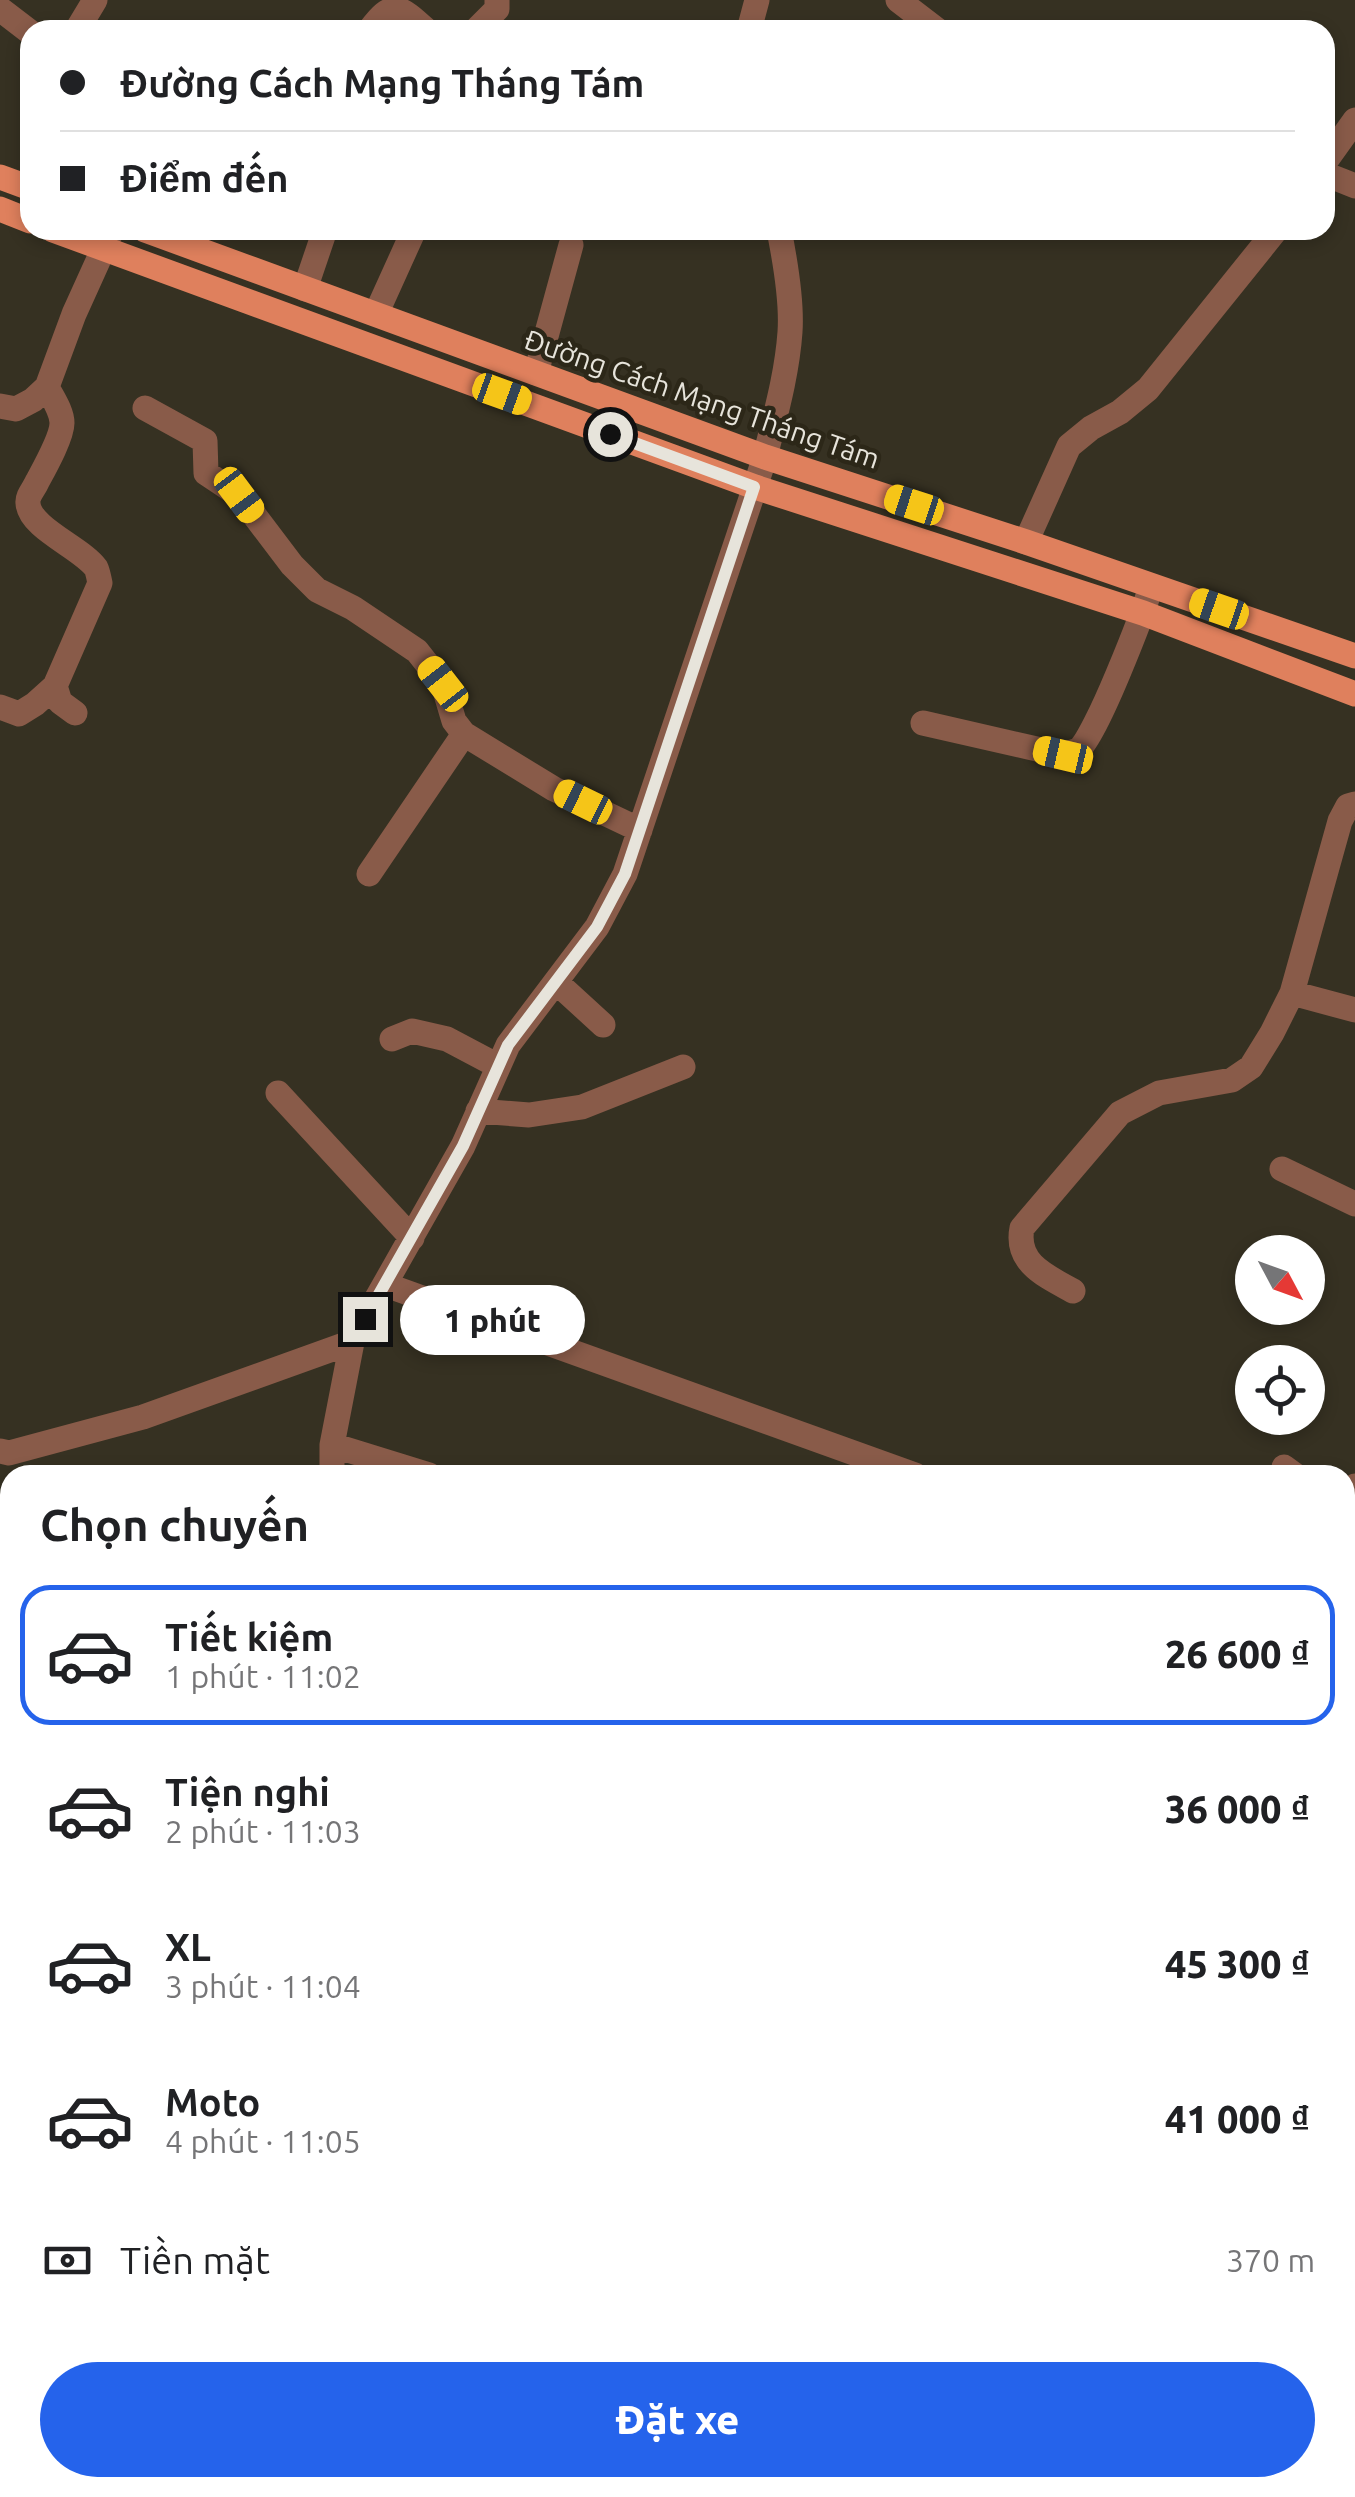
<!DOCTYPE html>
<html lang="vi">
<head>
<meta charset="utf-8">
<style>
  :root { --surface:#fff; --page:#f2f2f2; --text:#202124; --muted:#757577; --line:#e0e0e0; --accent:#2563eb }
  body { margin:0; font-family:Ubuntu,sans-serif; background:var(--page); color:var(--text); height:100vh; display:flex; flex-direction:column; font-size:38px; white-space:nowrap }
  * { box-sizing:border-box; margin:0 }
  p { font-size:32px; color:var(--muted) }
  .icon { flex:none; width:55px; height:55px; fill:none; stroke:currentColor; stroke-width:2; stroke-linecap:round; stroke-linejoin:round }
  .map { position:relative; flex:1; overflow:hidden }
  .drawer { position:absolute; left:0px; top:1465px; width:1355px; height:1032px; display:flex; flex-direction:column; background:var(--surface); border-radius:30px 30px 0 0; box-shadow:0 5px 15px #0003 }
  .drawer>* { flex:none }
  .banner { position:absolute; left:20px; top:20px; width:1315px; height:220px; border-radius:30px; box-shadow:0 5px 15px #0003; display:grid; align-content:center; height:220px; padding:0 40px; background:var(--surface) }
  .needle { width:65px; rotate:131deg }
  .fabs { position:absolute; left:1235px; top:1235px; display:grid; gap:20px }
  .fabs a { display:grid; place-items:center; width:90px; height:90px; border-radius:50%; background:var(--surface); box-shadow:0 5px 15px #0003; font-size:50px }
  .end { position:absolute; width:45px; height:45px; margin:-22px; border:12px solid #e7e4db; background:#111; box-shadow:0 0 0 5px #111 }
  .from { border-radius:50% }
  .bubble { position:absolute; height:70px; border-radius:35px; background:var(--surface); box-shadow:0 5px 15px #0003; font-size:32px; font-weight:800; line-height:70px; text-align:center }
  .car { position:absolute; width:30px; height:60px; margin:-30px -15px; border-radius:12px; box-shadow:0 0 8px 2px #0007; background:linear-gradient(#f5c518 24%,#345 0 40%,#f5c518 0 76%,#345 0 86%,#f5c518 0) }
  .banner b { display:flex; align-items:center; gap:35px; height:95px; font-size:38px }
  .banner b+b { border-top:2px solid var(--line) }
  .banner i { width:25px; height:25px; background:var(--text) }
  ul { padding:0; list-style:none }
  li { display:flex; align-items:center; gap:30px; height:140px; margin:0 20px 15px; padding:0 20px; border:5px solid transparent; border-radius:30px }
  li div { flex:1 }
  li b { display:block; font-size:38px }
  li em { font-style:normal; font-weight:800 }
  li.on { border-color:var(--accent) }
  li>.icon { width:90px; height:90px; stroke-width:1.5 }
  h2 { padding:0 40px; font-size:45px; line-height:120px }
  .pay { display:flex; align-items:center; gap:25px; height:110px; padding:0 40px; font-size:38px }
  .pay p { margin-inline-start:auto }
  .action { display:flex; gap:20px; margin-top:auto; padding:20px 40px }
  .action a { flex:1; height:115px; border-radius:60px; background:var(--accent); color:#fff; font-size:40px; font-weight:800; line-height:115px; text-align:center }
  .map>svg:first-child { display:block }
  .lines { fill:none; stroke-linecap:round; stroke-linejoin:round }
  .minor { stroke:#895b49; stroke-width:25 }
  .major { stroke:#df805d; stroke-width:25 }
  .route { stroke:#e7e4db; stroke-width:12 }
  .labels { text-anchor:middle; stroke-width:9; stroke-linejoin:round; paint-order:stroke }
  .street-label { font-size:28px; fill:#e7e4db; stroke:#2c2718 }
</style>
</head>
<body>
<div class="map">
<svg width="1355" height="2497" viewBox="0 0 1355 2497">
  <rect width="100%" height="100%" fill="#363122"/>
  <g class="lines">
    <path class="minor" d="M898,0L937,30
      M0,9L30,32
      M77,30L95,0
      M370,30C392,0 399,5 426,30
      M476,30L497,9V0
      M749,30L757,0
      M1325,162L1355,120
      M1325,174L1355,186
      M305,289L325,230
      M376,314L414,230
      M536,373L571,245
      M47,387C52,397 62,411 62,423C62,437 44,469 37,482C34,489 27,496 28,503C29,528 82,548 96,568C98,572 99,579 100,583L55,686L60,702L75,713
      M0,406L16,409L33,400L47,387L74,314L112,230
      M145,408L205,441L206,473L239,495L292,565L317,590L353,608L417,651L443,684L454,721L464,734L554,789L640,830
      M1026,542L1069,446L1091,428L1120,412L1148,389L1276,230
      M0,707L19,714L35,704L55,686
      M923,723L1063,755C1065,754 1076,751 1078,750C1095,739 1144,611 1151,586
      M369,874L464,734
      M556,982L603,1025
      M1292,993L1355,1010
      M392,1039L412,1031L447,1039L498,1066
      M278,1093L412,1238
      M478,1111L529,1115L582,1107L683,1067
      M1282,1169L1355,1204
      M386,1285L915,1475
      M1073,1291C1046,1276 1015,1263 1022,1228L1120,1113L1159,1093L1232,1080L1251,1067L1272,1033L1292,993L1340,821L1348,806L1355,804
      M332,1445L429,1475
      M0,1451L9,1453L143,1417L352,1342
      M1284,1467L1295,1475
      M332,1475V1445L352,1342L463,1146L508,1045L597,927L625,874L765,457C775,416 787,375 790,332C792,303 785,260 779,230
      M1345,1505L1355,1486
      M1345,1577L1355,1569
      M0,1690L10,1687
      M1345,1690L1355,1711
      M1345,1931L1355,1937
      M0,1954L10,1953
      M1345,2000L1355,1995
      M0,2067L5,2071
      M1345,2270L1355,2266
      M1345,2394L1355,2393
      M0,2449L10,2454
      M281,2488L309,2497
      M532,2488L568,2497
      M6,2497L14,2488
      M225,2497L228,2488
      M368,2497L406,2488
      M846,2497L867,2488"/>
    <path class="major" d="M0,177L30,188
      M0,209L30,221
      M53,230L755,487L1143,613L1355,694
      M145,230L765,457L1026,542L1355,656"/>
  </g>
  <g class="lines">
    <path class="route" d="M365,1319L463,1146L508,1045L597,927L625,874L754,487L610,434"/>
  </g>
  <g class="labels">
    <g class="street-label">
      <text transform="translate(702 399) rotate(19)" y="10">Đường Cách Mạng Tháng Tám</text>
    </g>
  </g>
</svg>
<div class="fabs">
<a><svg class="needle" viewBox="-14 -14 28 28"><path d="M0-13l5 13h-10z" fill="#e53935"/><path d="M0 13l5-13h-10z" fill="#757577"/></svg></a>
<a><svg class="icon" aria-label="locate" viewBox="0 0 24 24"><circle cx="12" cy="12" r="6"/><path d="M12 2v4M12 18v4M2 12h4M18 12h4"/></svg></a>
</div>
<i class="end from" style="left:610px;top:434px"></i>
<i class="end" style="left:365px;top:1319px"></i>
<div class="bubble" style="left:400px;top:1285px;width:185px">1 phút</div>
<i class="car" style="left:502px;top:394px;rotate:110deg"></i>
<i class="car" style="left:239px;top:495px;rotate:143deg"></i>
<i class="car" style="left:914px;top:505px;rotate:288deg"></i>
<i class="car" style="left:1219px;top:609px;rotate:289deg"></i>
<i class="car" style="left:443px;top:684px;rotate:322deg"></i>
<i class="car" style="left:1063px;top:755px;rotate:283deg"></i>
<i class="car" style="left:583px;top:802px;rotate:296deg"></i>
<div class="banner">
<b><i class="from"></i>Đường Cách Mạng Tháng Tám</b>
<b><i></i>Điểm đến</b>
</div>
<section class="drawer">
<h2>Chọn chuyến</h2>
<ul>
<li class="on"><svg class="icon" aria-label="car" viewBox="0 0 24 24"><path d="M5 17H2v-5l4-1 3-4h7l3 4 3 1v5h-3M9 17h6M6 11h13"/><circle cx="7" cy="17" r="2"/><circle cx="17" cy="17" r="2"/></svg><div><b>Tiết kiệm</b><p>1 phút · 11:02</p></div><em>26 600 ₫</em></li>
<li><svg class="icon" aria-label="car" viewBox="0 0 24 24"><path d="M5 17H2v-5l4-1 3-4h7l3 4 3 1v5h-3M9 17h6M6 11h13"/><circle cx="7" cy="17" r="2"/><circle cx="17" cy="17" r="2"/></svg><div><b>Tiện nghi</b><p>2 phút · 11:03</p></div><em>36 000 ₫</em></li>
<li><svg class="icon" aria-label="car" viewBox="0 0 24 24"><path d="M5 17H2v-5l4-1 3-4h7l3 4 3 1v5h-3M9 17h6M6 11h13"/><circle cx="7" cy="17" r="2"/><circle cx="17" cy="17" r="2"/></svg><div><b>XL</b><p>3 phút · 11:04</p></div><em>45 300 ₫</em></li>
<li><svg class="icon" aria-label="car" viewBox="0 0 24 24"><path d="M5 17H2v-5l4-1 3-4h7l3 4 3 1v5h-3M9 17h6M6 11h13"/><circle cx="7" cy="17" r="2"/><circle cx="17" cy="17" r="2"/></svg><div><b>Moto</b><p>4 phút · 11:05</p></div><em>41 000 ₫</em></li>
</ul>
<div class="pay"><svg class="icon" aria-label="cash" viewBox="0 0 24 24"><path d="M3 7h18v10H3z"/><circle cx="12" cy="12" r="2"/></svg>Tiền mặt<p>370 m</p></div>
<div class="action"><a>Đặt xe</a></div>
</section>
</div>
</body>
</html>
